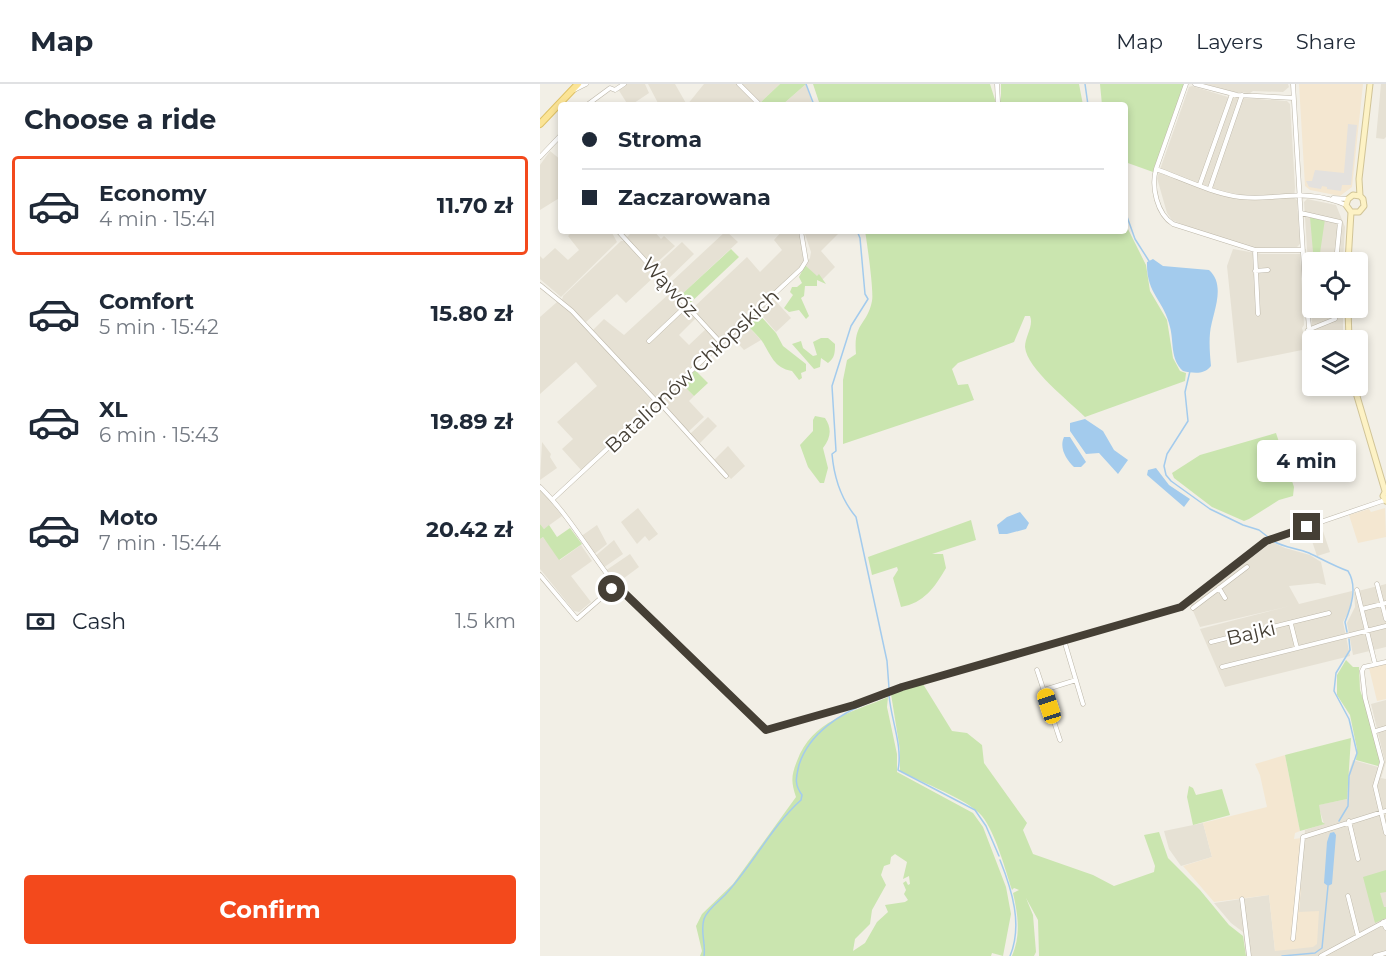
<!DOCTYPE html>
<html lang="en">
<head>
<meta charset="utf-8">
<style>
  :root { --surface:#fff; --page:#f6f6f7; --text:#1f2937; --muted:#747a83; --line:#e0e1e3; --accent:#f3491c }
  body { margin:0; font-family:Montserrat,sans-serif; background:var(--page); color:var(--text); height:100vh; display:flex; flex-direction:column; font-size:22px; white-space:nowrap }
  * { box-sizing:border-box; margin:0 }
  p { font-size:20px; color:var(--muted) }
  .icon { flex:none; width:33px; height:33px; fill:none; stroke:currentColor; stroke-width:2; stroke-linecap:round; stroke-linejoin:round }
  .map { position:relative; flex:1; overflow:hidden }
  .drawer { display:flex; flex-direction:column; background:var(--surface); width:540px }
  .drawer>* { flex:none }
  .guide { position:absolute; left:18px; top:18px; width:570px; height:132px; border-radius:6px; box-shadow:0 3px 9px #0003; display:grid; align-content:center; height:132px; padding:0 24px; background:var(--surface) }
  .buttons { position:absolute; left:762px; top:168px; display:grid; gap:12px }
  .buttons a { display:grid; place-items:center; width:66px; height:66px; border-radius:6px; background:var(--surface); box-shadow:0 3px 9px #0003; font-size:30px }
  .end { position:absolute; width:27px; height:27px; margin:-14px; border:8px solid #453f35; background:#fff; box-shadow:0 0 0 3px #fff }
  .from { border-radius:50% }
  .bubble { position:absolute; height:42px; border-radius:6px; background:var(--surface); box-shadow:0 3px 9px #0003; font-size:20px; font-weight:700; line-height:42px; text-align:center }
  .car { position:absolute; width:18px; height:36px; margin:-18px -9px; border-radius:8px; box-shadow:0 0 4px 2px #0007; background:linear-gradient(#f5c518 24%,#345 0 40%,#f5c518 0 76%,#345 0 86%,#f5c518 0) }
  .guide b { display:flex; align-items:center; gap:21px; height:57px; font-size:22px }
  .guide b+b { border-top:2px solid var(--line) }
  .guide i { width:15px; height:15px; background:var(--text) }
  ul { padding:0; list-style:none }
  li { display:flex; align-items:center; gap:18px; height:99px; margin:0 12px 9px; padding:0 12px; border:3px solid transparent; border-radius:6px }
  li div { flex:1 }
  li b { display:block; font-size:22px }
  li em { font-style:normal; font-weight:700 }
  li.current { border-color:var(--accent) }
  li>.icon { width:54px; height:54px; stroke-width:1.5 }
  h2 { padding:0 24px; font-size:27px; line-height:72px }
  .pay { display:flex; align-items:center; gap:15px; height:66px; padding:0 24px; font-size:22px }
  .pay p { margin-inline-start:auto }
  .action { display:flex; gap:12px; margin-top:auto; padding:12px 24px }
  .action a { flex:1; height:69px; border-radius:6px; background:var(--accent); color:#fff; font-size:24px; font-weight:700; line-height:69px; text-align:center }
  header { display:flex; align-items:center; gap:36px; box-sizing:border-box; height:84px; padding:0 30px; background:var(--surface); border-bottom:2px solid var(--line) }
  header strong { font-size:28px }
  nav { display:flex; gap:33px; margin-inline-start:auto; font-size:21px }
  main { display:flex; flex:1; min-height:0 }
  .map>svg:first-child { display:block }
  .residential { fill:#e6e1d4 }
  .commercial { fill:#f4e7d1 }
  .green { fill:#cae5af; fill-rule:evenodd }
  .parking { fill:#e3e1de }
  .water { fill:#a3cbed }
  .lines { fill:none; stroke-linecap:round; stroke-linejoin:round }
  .stream { stroke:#a3cbed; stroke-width:1.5 }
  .street-casing { stroke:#bdb7a9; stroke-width:5 }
  .secondary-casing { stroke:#d1c497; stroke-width:7 }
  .primary-casing { stroke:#dfc266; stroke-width:8 }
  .street { stroke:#fff; stroke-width:4 }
  .secondary { stroke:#fdf2c5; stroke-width:5 }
  .primary { stroke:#fbe496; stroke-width:6 }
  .route { stroke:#453f35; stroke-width:8 }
  .labels { text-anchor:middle; stroke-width:4.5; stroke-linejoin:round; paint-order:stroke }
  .street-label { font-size:20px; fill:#453f35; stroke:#fff }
</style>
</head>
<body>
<header>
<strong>Map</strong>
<nav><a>Map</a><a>Layers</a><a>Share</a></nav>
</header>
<main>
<section class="drawer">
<h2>Choose a ride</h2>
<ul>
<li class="current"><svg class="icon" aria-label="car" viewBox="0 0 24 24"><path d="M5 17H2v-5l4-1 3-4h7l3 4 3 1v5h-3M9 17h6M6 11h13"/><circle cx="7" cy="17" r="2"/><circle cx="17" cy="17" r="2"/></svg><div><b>Economy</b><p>4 min · 15:41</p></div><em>11.70 zł</em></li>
<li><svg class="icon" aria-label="car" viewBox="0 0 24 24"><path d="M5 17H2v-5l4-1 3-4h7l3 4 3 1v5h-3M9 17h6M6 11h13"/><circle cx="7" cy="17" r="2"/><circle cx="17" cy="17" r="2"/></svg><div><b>Comfort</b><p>5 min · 15:42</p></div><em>15.80 zł</em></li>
<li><svg class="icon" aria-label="car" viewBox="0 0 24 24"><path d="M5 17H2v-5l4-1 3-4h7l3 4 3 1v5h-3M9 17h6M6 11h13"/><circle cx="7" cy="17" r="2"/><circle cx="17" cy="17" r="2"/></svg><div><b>XL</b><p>6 min · 15:43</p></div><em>19.89 zł</em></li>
<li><svg class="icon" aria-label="car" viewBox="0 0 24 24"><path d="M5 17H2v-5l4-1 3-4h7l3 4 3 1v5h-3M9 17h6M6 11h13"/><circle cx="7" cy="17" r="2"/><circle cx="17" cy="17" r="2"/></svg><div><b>Moto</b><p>7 min · 15:44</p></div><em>20.42 zł</em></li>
</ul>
<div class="pay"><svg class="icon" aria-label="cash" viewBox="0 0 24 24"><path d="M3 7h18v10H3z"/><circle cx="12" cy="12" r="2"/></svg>Cash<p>1.5 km</p></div>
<div class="action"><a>Confirm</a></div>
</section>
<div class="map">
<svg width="846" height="872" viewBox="0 0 846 872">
  <rect width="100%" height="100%" fill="#f2efe6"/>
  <path class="residential" d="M87,0H105L109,9L94,19L95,21H88L78,5Z
    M108,0H135L147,21H119Z
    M164,0H197L217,21H147Z
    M201,0H240L220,19Z
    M266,0L273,21H242Z
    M665,0H748L749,3L743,8L713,7L710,9L694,8Z
    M841,0H846V53L844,55L836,54Z
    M652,2L688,13L747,17L750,20L755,104L754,114L757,116L760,160L757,163L712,164L644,141L632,136L627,129L617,94L649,3Z
    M10,67L21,76V113L0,126V81Z
    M767,115L796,121L805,143L803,178H772V224H803V256H773L764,118Z
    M33,147H71L77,158L21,213L0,195V172L3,175L15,164L28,176L39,166L28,152Z
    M93,147H114L121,155L124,152L135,162L112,183L86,154Z
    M186,147L198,158L140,212L129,200Z
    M242,147H260L264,179L212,231L181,256L153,226V224L207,173L220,188L242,166L234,156Z
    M264,147H301L281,167L295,183L281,197L265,181L270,174L271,168Z
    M81,157H85L115,192L86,219L77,210L46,238L22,216L23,212Z
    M142,158L154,170L126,197L114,184Z
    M693,165L721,170H760L764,241L762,244L767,265L697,279L687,182Z
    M131,208L157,233L139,251L149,261L167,244L177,257V260L119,317L53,246L64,235L84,251Z
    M233,214L251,234L236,248L218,227Z
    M17,218H20L41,239L113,318L42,387L22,365L33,355L17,338L57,302L36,278L0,310V233Z
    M205,239L221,256L204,266L191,252Z
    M141,299L154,312L149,317L164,333L148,348L123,320V317Z
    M168,333L177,342L160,359L150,350Z
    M2,358L11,370L10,373L17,384L0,396Z
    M188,362L205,382L191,395L174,376Z
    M0,404L22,432L4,445L0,440Z
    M98,424L118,450L109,457L105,452L97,460L81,438Z
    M57,441L67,460L53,471L40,453Z
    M781,441L790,468L777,472L768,445Z
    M3,453L20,476L41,461L52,477L31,492L51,518L39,528L34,527L0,485V455Z
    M74,456L83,470L63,484L54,473Z
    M732,458L745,464L770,471L781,478L786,501L778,499L749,502L759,520L812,507V522L803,538L810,572L685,603L660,545L750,522L660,543L650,520Z
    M90,470L99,483L76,500L65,487Z
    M846,500V563L813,571L807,539L815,523L814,508Z
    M846,616V678L841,694L846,695V872H706L703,848L691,839L674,819L729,811L735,867L770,829L759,828L765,746L784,740L778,721L807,715L806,697L813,676L838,683L840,677L845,678L831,620Z
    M663,739L672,773L641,782L629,765L624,747Z"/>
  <path class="commercial" d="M759,0H823L812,103L800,112L770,106L765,102Z
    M845,424L846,453L818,459L809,431L829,425L831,428Z
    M846,580V615L837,617L829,584Z
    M745,671L760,747L755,749L754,755L761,754L756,804H761L759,828L779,827L777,860L773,863L735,867L729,811L674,818L643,782L672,773L663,739L727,723L720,691L715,680Z"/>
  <path class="green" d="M240,0H266L242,21H222L220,19Z
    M273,0H450L456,19L460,18L458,0L461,18V0H539L543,21H280Z
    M560,0H644L613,88L585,78V21H562Z
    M770,133L785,135L780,169L773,168Z
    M585,139L606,181L610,207L627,236L633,274L640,287L646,289L645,297L545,333C529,317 487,285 485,263C485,252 494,242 490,232H485L474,258L418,279L412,285L418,301L428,300L434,316L303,360V296L307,276L316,270C313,238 327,242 332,217C334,208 327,158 325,147H585Z
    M191,165L199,173L148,221L140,212Z
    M265,181L277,192L279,190L286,200L277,196V202H265L264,212L261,214L269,232L266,235L259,226L249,228L244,224L253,211L250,208L252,203H257L262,199L259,193Z
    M217,228L236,249L243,262L266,280V287L261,289L262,294L259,296L252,287C234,284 231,271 222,257C217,251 211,245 205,239Z
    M281,254H288L295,260C295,268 295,274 288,279L281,274L280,283L274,285L252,260L261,257L263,264L273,272L277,271L273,258Z
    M155,286L168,299L154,312L141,299Z
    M275,332L285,334C292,344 291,354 283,364L288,384L284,399H280L268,383L260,361L273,347V336Z
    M736,349L754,403L753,412L739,416L709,435L704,437L672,423L634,394L632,389L660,371Z
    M431,436L436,456L392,470H403L406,484C395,503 384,519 361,523L353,494L358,486L357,483L332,491L328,473Z
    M0,440L4,445L9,441L17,453L30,444L42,460L19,476L3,453L0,455Z
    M806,576L813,583H819L820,606L830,634L840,677L838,682L816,676L817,665L810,631L797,611V591Z
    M383,600L412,647L427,649L442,661L444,679L487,739L483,746L493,770L553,791L574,802L614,788L615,782L604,751L619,748L628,774L660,806L689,841L703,852L706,872H499L498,836L486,814L493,831L496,868L494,872H472C481,852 478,830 473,809L479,806L474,804L472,806C465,785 456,750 442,732C428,715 380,698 360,687V666L351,610Z
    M348,613L347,623L357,670V688L433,729L443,743L466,803L471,830L463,872L452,869L451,872H160L162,867L156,842L162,830L193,800L256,713C251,698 251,692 257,677C272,636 311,629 348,613ZM355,770L367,778L363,795L369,792L370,800L368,801L366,797L363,799L366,806L364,810L368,816L365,818L345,821L348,828L337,838L325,859L313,867L315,855L330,840L332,826L346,801L341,791L344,782L350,780L351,773Z
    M811,654L807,715L779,721L782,738L785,740L760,747L745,671Z
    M649,702L653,704L656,711L682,705L690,731L653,741L647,713Z
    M846,786V808L840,809L844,823H846V834L835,839L823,793Z"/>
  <path class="parking" d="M808,40L817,41L811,101H802L801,107L787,105V103L782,102L781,105L769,103L766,97H772L775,86L804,89Z"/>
  <path class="water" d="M613,175L623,182L669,186C687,202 672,230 670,249C669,260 670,271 671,282C664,291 653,289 643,287C630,275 634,258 630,243C624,216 606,210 607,178Z
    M545,335L563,347L574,366L588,376L578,390L559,369L546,370L530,347V339Z
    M524,353H530L546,378L541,383H534C526,375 519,364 524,353Z
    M616,384L629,401L650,415L644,423L607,391L608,386Z
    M480,428L489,439L486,445L467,450H459L457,441L467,433Z
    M794,748L796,751L792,800L788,802L784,799L787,758L790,749Z"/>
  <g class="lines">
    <path class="stream" d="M266,0L274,21
      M545,0L548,21
      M585,127L595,155L609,177
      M317,147L320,154L325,210L328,215L311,242L292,302L296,367L292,370C294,393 300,414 316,433L347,577L349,604
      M650,287L645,308L648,337L627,370L624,382L626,391L631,397L670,425L703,441L719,446L728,453
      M733,457C745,464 757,464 769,469C782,475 794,482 808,487C818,503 811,523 805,538L807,548
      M336,616L349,611C351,636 363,662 358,686L435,726L446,742L459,772
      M799,737L808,722L809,692L817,669L809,635L794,607L796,589L810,566L809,555
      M460,776C472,806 483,841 470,872
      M164,872C166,859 160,848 164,835C167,826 178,818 185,811C213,781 231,743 261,716L262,711C254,700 256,694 259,681C269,649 301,629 330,618
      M742,872L775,869L782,864L788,802"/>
    <g class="street-casing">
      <path id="street" d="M199,0L220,21
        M457,0L458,18
        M646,0L616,85C641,94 674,110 700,113C740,117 765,103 806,121
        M655,0L697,11L754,14
        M753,0L765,203L771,262
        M34,6L46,0
        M47,21L70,4L75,6L84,0
        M0,73L21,51
        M616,85C611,103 617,130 633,140L715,166H763
        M660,100L692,10
        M670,104L702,11
        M793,114L808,115
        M761,129L800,138L796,178
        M78,147L181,259
        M715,166L718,230
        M715,187L728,186
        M0,201L32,227L118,319
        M768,246L795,235L796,224
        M109,257L147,221
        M119,318L186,392
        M0,403C31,433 52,473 80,507L227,646L314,621L362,603L641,523L728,456L845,416
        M13,415L261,185L266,177L261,147
        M0,491L37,535L76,501
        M837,500L846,535
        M679,504L685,514
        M817,506L835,580
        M653,524L707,483
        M822,525L846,519
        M751,540L757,564
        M524,556L543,620
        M671,558L789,529
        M846,578L824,583L822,587L825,614L842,678L835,702L846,749
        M682,583L846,542
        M497,586L520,656
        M504,606L536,596
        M836,647L846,644
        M809,737L818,775
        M808,812L818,852
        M702,815L709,872
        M843,838L846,844
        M753,855L763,753L846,727
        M781,872L846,837
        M835,872L846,869"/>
    </g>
    <g class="secondary-casing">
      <path id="secondary" d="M820,112L813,111L808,115L806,121L811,128H819L824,122L823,115L820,112L819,95L830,0
        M808,178L811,128
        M808,224L809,256
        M814,302L845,407
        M846,406L843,412L846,417"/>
    </g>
    <g class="primary-casing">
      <path id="primary" d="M0,40L38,0"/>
    </g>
    <use href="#street" class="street"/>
    <use href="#secondary" class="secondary"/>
    <use href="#primary" class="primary"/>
  </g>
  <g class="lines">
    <path class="route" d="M72,505L76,501L226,646L314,621L362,603L641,523L726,457L767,443"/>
  </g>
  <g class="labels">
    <g class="street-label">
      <text transform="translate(130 203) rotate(47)" y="7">Wąwóz</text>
      <text transform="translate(152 287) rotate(-43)" y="7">Batalionów Chłopskich</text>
      <text transform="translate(711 549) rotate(-13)" y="7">Bajki</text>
    </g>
  </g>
</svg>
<div class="buttons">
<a><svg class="icon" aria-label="locate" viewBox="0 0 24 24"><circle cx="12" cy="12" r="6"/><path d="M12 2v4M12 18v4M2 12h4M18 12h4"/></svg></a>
<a><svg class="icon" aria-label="layers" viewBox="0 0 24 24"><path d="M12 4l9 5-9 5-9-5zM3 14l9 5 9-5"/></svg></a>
</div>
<i class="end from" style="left:72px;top:505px"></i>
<i class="end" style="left:767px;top:443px"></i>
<div class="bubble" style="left:717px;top:356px;width:99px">4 min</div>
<i class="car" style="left:509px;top:622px;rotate:342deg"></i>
<div class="guide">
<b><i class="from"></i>Stroma</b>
<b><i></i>Zaczarowana</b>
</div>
</div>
</main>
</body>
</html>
